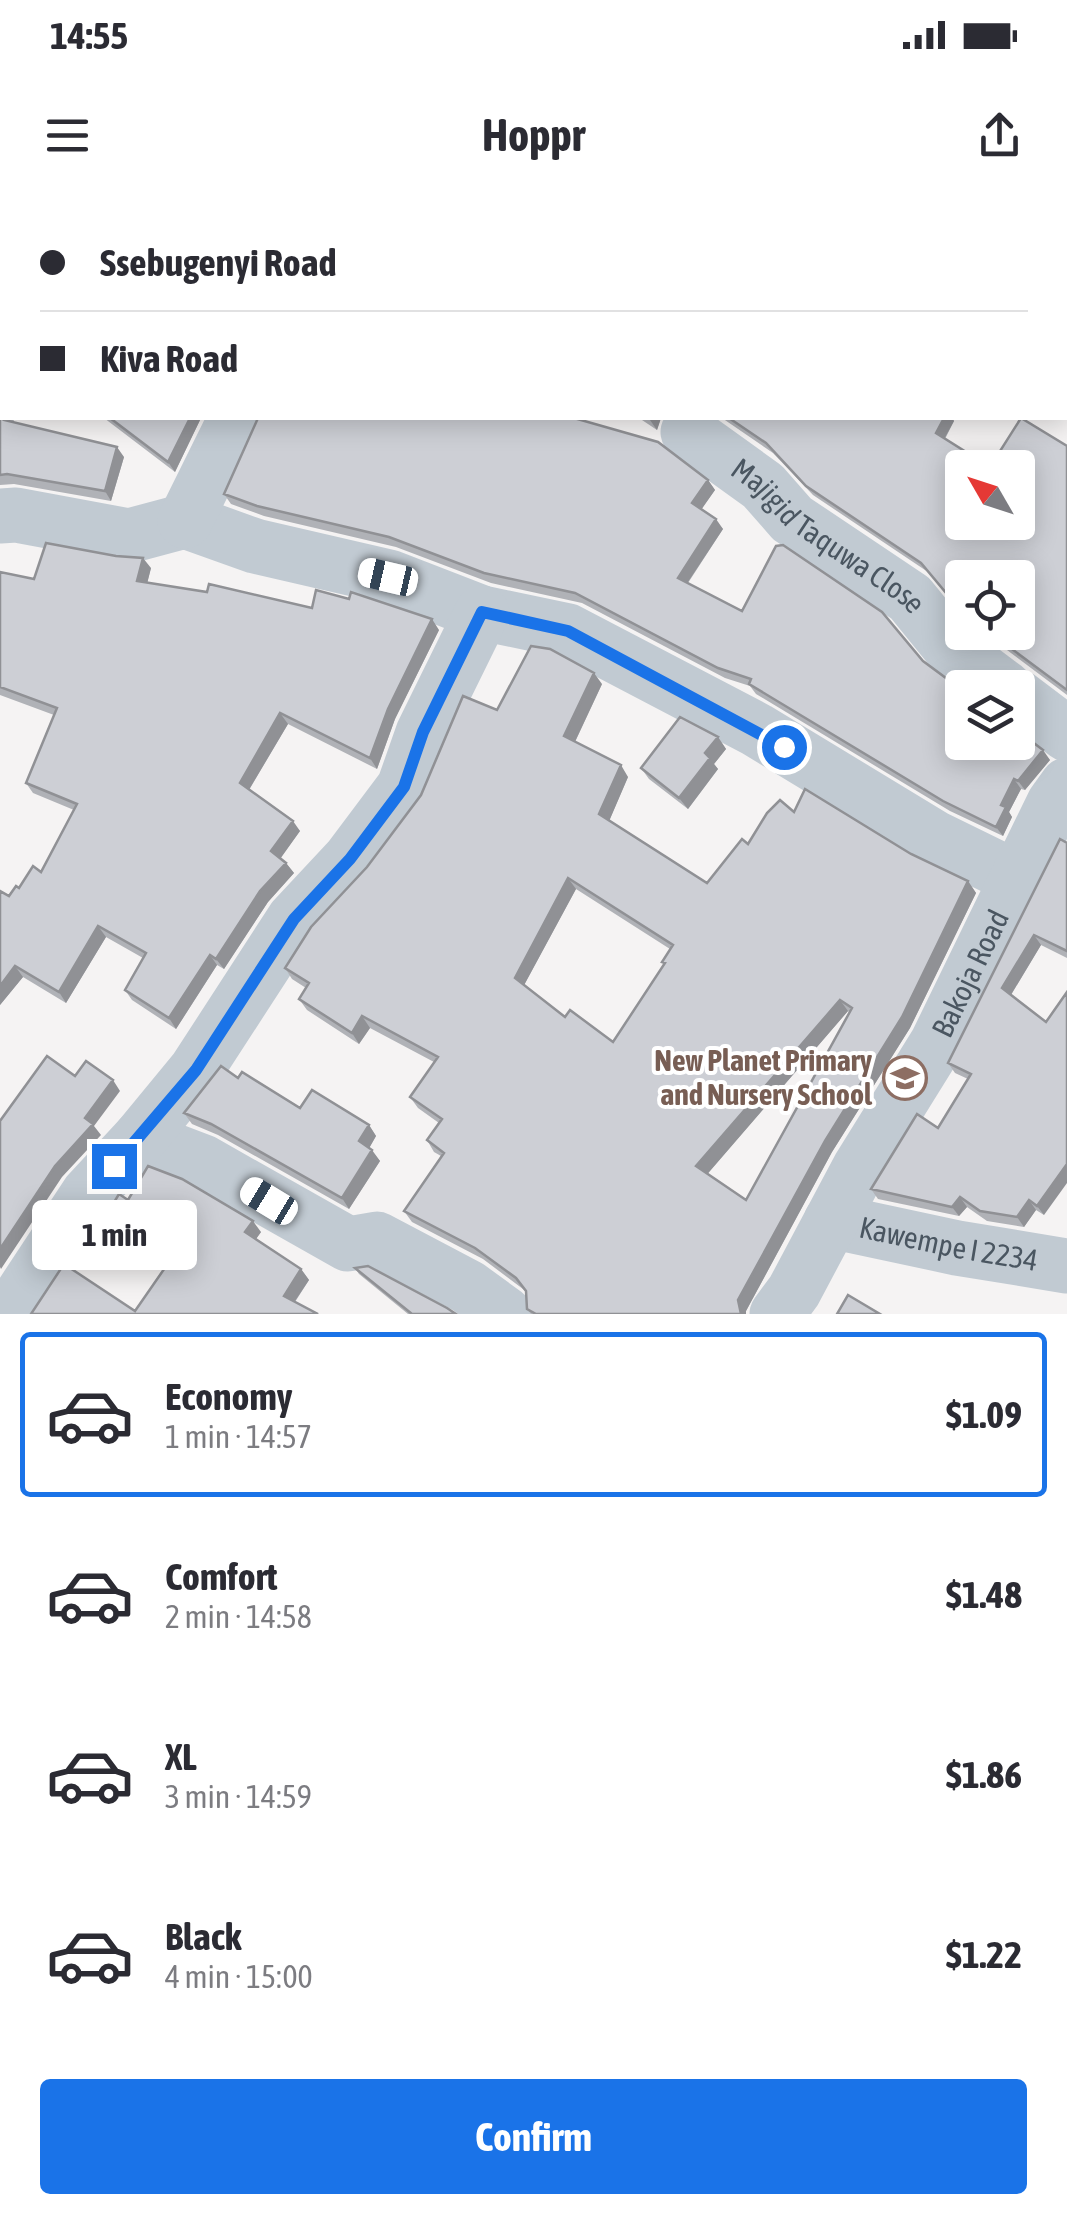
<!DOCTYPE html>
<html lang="en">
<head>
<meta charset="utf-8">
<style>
  :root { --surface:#fff; --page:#f2f2f3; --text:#2b2b33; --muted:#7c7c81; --line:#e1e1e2; --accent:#1a73e8 }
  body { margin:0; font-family:"Asap Condensed",sans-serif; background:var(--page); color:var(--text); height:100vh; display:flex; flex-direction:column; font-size:38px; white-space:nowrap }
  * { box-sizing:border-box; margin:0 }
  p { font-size:32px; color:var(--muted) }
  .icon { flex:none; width:55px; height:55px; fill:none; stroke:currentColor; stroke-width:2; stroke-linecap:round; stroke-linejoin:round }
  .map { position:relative; height:1114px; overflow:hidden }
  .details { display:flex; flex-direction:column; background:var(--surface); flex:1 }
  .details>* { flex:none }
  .guide { position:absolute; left:0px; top:0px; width:1068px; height:220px; box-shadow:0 5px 25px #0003; display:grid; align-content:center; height:220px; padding:0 40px; background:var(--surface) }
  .needle { width:65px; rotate:309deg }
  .tools { position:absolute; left:945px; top:250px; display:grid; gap:20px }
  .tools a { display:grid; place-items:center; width:90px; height:90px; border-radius:10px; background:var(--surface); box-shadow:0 5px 25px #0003; font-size:50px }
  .end { position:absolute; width:45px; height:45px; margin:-22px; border:12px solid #1a73e8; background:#fff; box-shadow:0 0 0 5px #fff }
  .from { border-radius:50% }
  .bubble { position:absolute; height:70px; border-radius:10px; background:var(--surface); box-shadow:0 5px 25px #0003; font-size:32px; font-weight:700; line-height:70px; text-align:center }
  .car { position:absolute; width:30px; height:60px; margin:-30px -15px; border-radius:12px; box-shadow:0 0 8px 2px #0007; background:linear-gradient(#fff 24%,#345 0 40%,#fff 0 76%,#345 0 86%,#fff 0) }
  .guide b { display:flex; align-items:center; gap:35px; height:95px; font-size:38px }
  .guide b+b { border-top:2px solid var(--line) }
  .guide i { width:25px; height:25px; background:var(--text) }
  ul { padding:18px 0 0; list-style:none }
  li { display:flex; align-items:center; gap:30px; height:165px; margin:0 20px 15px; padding:0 20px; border:5px solid transparent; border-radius:10px }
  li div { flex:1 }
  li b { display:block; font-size:38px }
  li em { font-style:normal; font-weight:700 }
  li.active { border-color:var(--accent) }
  li>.icon { width:90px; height:90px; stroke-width:1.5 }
  .primary-button { display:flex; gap:20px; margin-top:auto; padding:20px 40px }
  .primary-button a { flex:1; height:115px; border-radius:10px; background:var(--accent); color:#fff; font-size:40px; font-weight:700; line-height:115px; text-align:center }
  .status { display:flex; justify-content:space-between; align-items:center; height:70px; padding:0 50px; background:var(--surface); direction:ltr }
  .status svg { height:28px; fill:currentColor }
  header { display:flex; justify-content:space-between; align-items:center; height:130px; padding:0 40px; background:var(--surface); font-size:45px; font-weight:700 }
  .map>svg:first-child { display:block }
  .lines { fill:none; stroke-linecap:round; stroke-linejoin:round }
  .stream { stroke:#90daee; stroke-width:11 }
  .minor { stroke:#c1cad2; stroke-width:55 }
  .wall { fill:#b0b2b7; fill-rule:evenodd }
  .shaded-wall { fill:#909195 }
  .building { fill:#cdcfd5; stroke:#909195; stroke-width:2.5; fill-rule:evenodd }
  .route { stroke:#1a73e8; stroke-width:12 }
  .labels { text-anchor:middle; stroke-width:8; stroke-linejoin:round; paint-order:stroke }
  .street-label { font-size:30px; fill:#4a5661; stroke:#fff }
  .education-label { font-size:30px; font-weight:bold; fill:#785e54; stroke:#fff; text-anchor:end }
</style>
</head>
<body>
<div class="status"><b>14:55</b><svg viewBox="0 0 49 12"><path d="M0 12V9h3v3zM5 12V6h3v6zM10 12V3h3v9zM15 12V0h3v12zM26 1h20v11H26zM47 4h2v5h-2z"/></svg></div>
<header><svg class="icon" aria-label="menu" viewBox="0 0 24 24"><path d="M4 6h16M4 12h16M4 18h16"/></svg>Hoppr<svg class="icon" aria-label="share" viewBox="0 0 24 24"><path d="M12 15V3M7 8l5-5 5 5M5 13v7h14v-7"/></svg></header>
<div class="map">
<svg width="1067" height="1114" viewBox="0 0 1067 1114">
  <rect width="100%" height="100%" fill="#f5f3f3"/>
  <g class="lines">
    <path class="stream" d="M760,2L762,0"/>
    <g class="minor">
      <path d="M41,2L44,0"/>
      <path d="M0,43L2,40"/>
      <path id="s1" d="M688,232L763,286L792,319L910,398L949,446L1005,488"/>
      <path d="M0,316L16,315L129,336L185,321L255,346L389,377L482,413L568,431L757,530L935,638L1017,678"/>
      <path d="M185,321L236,218"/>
      <path d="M1018,497L1067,534"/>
      <path d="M140,938L203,962L348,1044L377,1039L468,1087L505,1114"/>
      <path id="s2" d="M831,1021L957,1048L1067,1066"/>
      <path d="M9,1114L88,994L140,938L196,870L294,719L350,659L404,587L423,533L482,413"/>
      <path id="s3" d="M777,1114L794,1091L860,967L937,843L1054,603L1067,585"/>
    </g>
  </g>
  <path class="wall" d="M0,63L2,218H15L13,222L124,257L111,301L14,284L0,285Z
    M104,218H201L175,272Z
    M639,218H661L657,230Z
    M722,218H952L954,221L945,239L990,267L1067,246V495L983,432H1018L962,378V413L928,372L813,295L773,253Z
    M257,222L708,280L715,290L701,309L723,329L688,383L742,411L923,461L1050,560L1025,590L1021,589L1009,612L1012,617L1003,636L950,611L756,494L750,486L725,478L582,403L491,383L396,347L264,316L231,304L224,294Z
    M151,368L147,383L312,408L439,430L395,519L377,569L288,524L249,590L300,631L280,658L286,663L294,673L268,702L224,769L217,765L176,829L132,800L125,790L143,758L106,737L66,803L23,777L0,805L9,696L41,672L74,610L33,593L26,583L54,515L0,495V372L34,379Z
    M602,484L575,542L628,577L609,621L707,683L748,644L794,612L911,654L968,681L976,693L910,828L832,952L746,1111V1114H531L527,1109L526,1092L523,1089L483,1059L412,1022L404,1011L441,956L434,952L427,940L439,923L418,908L410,897L434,862L370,828L359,844L307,810L299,799L306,788L292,779L285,768L497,510ZM576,689L670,749L662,762L664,765L613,842L565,817L524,785ZM848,811L850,813L746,1000L707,974Z
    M718,537L726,549L714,564L718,569L688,609L649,579L641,568Z
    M1067,643V758L1041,745L1011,795L1044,1015L1036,1010L1024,1027L987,1021L967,1007L959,1016L878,999L871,989L938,928L968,879L955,873L948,863Z
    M238,878L300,908L369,925L376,936L369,948L380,961L349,1009L218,935L192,924L184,913Z
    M128,1000L261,1032L256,1039L301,1069L309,1080L295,1102L318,1114H31L135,1111L165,1066L110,1033L102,1022Z
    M355,1068L456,1114H408L359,1074Z"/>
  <path class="shaded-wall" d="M838,0H862L860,2H839Z
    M190,218H201L175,272L168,262Z
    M651,218H661L657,230L650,220Z
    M944,218H952L954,221L942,243L936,233Z
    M117,247L124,257L111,301L105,291Z
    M708,280L715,290L699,313L692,303Z
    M716,319L723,329L684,388L678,378Z
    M143,358L151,368L145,392L137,381Z
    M432,419L439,430L395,519L377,569L370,558L388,509Z
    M594,473L602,484L572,548L564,536Z
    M280,513L288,524L247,593L240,583Z
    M718,537L726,549L714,564L718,569L688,609L679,598L705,553Z
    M1043,550L1050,560L1025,590L1018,581Z
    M621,565L628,577L607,626L599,614Z
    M1014,579L1021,589L1009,612L1012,617L1003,636L996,627L1001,605Z
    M293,621L300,631L278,662L271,651Z
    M286,663L294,673L268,702L224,769L216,759L260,691Z
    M568,678L576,689L522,789L515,778Z
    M968,681L976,693L910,828L832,952L746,1111V1114H741L738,1100Z
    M98,726L106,737L66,803L59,792Z
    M1034,735L1041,745L1009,798L1002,788Z
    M210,755L217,765L176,829L169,818Z
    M15,766L23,777L0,805V786Z
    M840,800L848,811L704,978L696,966Z
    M362,816L370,828L359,844L352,833Z
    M113,880L120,891L94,926L101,935L62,977L1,1069L0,1067V1049L85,918Z
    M369,925L376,936L367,952L359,941Z
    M372,950L380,961L349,1009L342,998Z
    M1067,964V983L1044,1015L1037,1006Z
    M960,997L967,1007L959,1016L952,1007Z
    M1029,1000L1036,1010L1024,1027L1017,1017Z
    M253,1021L261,1032L253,1043L245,1032Z
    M301,1069L309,1080L291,1107L284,1096Z"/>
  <path class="building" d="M66,0H270L269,2H66Z
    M318,0H594L600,2H318Z
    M2,62V218H5L4,220L117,247L105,291L7,274L0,275V63Z
    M110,218H190L168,262Z
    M258,218H574L658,242L708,280L692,303L716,319L678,378L742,411L776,346L783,345L882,412L923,461L962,490V542H1018V531L1043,550L1018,581L1014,579L1001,605L1006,607L996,627L943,601L749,484L751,479L718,468L575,393L484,373L389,337L257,306L224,294Z
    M729,218H944L936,233L990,267L1021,218L1067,246V490L989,432H1018V378H962V412L921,363L806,286L766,243ZM962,268H1018V322H962Z
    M46,343L116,356L143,358L137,381L207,392L209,384L312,408L316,390L349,399L351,392L432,419L388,509L370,558L280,513L240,583L293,621L271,651L286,663L260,691L216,759L210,755L169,818L125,790L146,753L98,726L59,792L15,766L0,786V691L9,696L16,686L19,688L33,666L41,672L77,604L26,583L57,508L0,487V372L34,379Z
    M531,446L550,449L594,473L564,536L621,565L599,614L707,683L742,639L748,644L767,613L780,600L794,612L805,589L911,654L968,681L902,817L825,941L738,1100L741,1114H536L527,1109L526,1091L516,1078L475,1048L404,1011L444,953L427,940L442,919L410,897L438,857L362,816L352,833L299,799L309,783L285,768L311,727L367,667L421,595L463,496L497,510ZM568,678L673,745L662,762L665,763L613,842L570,810L565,817L515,778ZM840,800L852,808L746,1000L696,966Z
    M680,517L718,537L705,553L710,558L679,598L641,568Z
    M1060,639L1067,643V751L1034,735L1002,788L1046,822L1067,792V964L1037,1006L1029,1000L1017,1017L980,1011L960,997L952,1007L871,989L917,914L938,928L971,874L948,863Z
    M47,856L75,876L86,861L113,880L85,918L93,924L55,966L0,1049V921Z
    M221,866L238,878L242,872L300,908L312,890L369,925L359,941L372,950L342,998L211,924L184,913Z
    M148,966L182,979L253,1021L245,1032L301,1069L284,1096L318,1114H31L64,1064L135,1111L169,1062L102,1022L119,994L128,1000Z
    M368,1066L447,1108L456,1114H412L355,1068Z
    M848,1095L880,1114H837Z"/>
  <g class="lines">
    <path class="route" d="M114,966L196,870L294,719L350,659L404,587L423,532L482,412L568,431L784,547"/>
  </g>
  <defs>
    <g id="school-ring" transform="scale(2.25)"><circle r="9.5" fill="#fff" stroke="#8d6e63" stroke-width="1.5"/><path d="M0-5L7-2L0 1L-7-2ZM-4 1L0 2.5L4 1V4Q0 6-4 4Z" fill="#8d6e63"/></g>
  </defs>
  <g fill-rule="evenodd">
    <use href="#school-ring" x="905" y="878"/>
  </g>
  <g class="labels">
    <g class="street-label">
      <text dy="10" stroke="none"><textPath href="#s1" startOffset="175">Majigid Taquwa Close</textPath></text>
      <text dy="10" stroke="none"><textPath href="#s3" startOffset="392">Bakoja Road</textPath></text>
      <text dy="10" stroke="none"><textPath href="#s2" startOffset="120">Kawempe I 2234</textPath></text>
    </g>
    <g class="education-label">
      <text x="872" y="871">New Planet Primary<tspan x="872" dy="34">and Nursery School</tspan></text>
    </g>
  </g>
</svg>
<div class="tools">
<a><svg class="needle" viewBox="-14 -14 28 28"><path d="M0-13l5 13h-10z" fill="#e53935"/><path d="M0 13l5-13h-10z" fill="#7c7c81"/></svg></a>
<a><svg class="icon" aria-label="locate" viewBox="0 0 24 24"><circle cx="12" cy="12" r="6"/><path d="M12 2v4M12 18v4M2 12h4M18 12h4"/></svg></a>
<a><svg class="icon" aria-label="layers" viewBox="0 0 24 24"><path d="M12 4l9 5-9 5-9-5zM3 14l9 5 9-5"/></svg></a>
</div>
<i class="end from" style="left:784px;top:547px"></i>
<i class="end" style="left:114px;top:966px"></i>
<div class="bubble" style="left:32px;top:1000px;width:165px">1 min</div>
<i class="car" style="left:388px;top:377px;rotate:283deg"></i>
<i class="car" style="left:269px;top:1001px;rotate:301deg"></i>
<div class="guide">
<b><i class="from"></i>Ssebugenyi Road</b>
<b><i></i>Kiva Road</b>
</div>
</div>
<section class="details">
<ul>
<li class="active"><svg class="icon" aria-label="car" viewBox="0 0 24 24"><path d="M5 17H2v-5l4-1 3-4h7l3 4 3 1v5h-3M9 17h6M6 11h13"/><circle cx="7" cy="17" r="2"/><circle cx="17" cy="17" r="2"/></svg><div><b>Economy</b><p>1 min · 14:57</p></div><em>$1.09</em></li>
<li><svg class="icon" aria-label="car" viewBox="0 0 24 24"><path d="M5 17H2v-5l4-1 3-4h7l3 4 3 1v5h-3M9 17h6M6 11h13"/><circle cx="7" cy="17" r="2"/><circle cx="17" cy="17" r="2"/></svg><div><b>Comfort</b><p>2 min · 14:58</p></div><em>$1.48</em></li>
<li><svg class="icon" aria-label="car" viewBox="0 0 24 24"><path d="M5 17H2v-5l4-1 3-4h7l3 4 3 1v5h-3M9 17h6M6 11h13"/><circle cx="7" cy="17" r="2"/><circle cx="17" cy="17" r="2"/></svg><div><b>XL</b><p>3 min · 14:59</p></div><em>$1.86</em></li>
<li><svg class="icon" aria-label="car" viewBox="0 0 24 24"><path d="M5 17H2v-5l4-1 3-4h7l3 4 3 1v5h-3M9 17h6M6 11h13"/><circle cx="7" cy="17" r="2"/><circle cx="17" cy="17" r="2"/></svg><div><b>Black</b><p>4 min · 15:00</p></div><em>$1.22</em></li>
</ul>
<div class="primary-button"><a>Confirm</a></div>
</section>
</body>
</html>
